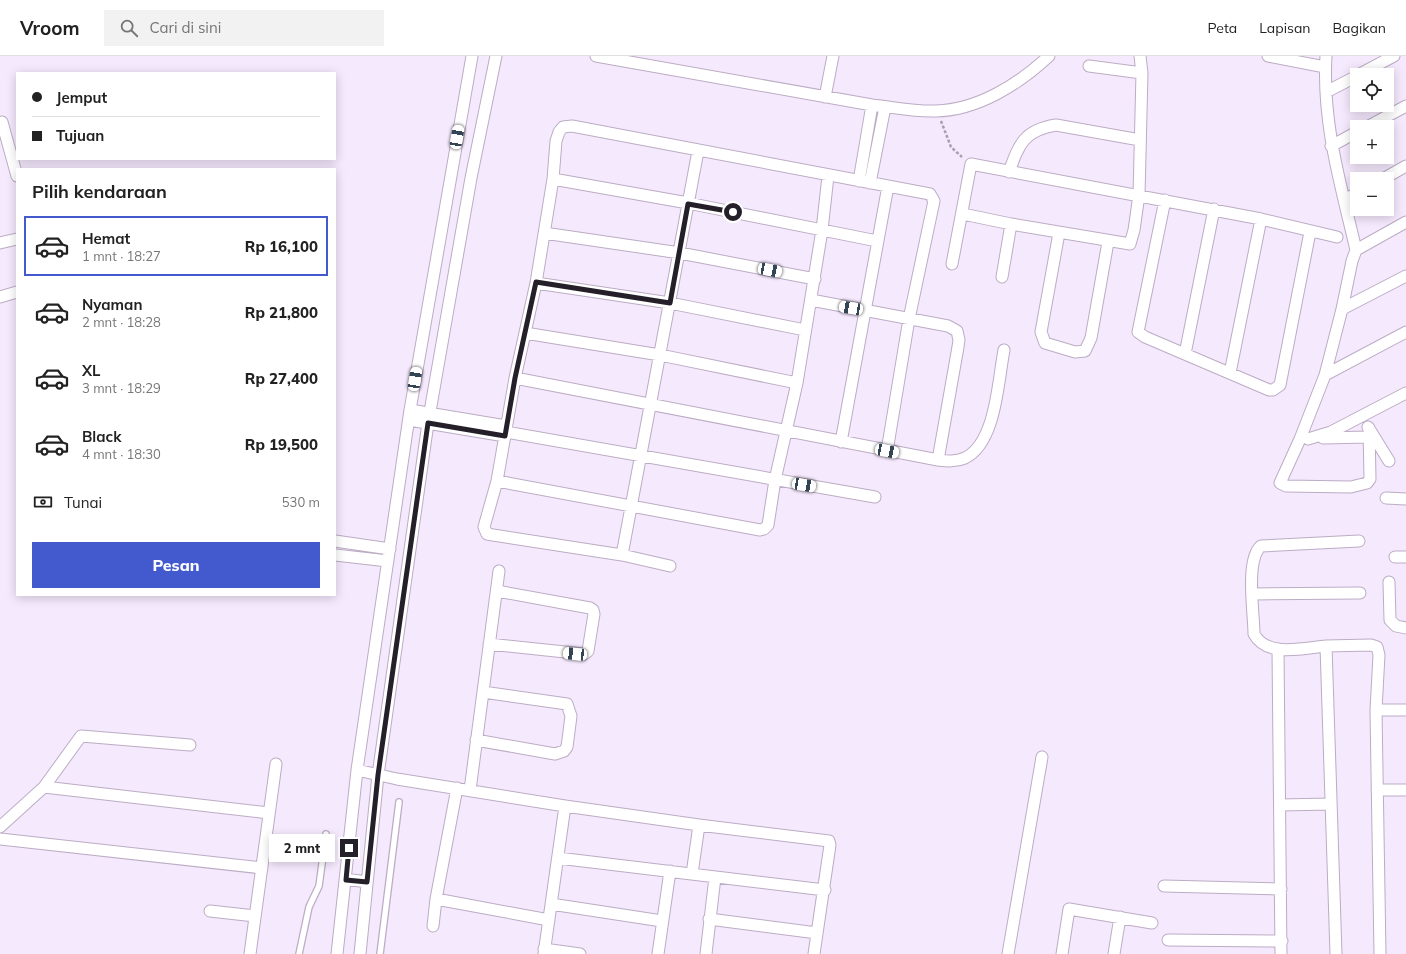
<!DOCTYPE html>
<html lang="id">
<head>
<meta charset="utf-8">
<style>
  :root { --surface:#fff; --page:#f2f2f2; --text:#222; --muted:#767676; --line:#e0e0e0; --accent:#425acd }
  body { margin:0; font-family:Mulish,sans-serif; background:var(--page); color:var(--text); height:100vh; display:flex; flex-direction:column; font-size:15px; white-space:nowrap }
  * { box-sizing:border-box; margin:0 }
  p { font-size:13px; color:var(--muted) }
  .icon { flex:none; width:22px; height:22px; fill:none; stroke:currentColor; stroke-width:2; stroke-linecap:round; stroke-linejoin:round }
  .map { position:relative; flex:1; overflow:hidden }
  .details { position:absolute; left:16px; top:112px; width:320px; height:428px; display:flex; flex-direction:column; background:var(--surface); border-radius:0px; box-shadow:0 2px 10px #0003 }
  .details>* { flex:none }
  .top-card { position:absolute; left:16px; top:16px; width:320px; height:88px; border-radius:0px; box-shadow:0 2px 10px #0003; display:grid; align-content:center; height:88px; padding:0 16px; background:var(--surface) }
  .tools { position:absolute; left:1350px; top:12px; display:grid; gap:8px }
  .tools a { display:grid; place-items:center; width:44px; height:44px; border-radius:0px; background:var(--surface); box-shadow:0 2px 10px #0003; font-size:20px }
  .end { position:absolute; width:18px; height:18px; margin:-9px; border:5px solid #241f28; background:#fff; box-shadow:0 0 0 2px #fff }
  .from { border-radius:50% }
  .bubble { position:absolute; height:28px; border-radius:0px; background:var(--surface); box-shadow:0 2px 10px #0003; font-size:13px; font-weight:800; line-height:28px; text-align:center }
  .car { position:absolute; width:12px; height:24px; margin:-12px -6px; border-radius:5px; box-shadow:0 0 3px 1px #0007; background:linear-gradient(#fff 24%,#345 0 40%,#fff 0 76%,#345 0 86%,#fff 0) }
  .top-card b { display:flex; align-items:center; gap:14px; height:38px; font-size:15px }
  .top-card b+b { border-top:1px solid var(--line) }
  .top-card i { width:10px; height:10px; background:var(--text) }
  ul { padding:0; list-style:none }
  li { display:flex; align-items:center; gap:12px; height:60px; margin:0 8px 6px; padding:0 8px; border:2px solid transparent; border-radius:0px }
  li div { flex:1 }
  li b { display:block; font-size:15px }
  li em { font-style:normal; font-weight:800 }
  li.current { border-color:var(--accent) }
  li>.icon { width:36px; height:36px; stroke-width:1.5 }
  h2 { padding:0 16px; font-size:18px; line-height:48px }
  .pay { display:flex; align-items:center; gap:10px; height:44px; padding:0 16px; font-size:15px }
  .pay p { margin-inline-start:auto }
  .cta { display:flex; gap:8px; margin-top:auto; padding:8px 16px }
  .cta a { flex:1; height:46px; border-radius:0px; background:var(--accent); color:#fff; font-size:16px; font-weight:800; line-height:46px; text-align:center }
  header { display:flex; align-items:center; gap:24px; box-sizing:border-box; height:56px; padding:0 20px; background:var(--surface); border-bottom:1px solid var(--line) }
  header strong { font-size:19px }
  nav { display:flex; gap:22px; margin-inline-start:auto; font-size:14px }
  .search { width:280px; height:36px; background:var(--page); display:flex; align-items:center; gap:10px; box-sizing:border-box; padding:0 14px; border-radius:0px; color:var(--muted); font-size:15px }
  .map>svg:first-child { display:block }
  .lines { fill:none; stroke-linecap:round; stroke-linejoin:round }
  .lane-casing { stroke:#bcacc4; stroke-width:8 }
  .street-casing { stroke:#bcacc4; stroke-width:13 }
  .path { stroke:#a89eae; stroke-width:2.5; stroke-dasharray:3 2; stroke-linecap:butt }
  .lane { stroke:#fff; stroke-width:5.5 }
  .street { stroke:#fff; stroke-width:11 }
  .route { stroke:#241f28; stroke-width:5 }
</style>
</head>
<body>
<header>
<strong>Vroom</strong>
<div class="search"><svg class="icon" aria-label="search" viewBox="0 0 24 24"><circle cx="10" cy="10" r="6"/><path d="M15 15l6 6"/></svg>Cari di sini</div>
<nav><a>Peta</a><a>Lapisan</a><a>Bagikan</a></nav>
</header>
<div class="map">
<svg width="1406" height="898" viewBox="0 0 1406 898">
  <rect width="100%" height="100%" fill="#f5e9fd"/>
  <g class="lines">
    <g class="lane-casing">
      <path id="lane" d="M299,898L309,851L319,830L326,778
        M380,898L399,746"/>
    </g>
    <g class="street-casing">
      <path id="street" d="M596,0L872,49C893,51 914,56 936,55C978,54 1019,28 1049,0
        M1268,0L1325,11
        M1326,0C1322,68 1341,129 1356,194
        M1089,10L1142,17
        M1358,19L1394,0
        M1326,36L1357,20
        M825,41L833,0
        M2,66L17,120
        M1367,71L1406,50
        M1331,90L1357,76
        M1009,116C1019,88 1024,74 1056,69L1140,84
        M553,123L688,147L877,185
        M1383,123L1406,110
        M859,125L872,49
        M870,127L885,51
        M1165,144L1138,276L1145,281L1269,334H1273L1280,329L1310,176
        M1344,144L1357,137
        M963,158L1011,168L1130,188L1134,174L1139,139L1142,17L1140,0
        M544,177L680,197L815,223
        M1059,177L1041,276L1045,287L1075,296L1085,295L1091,282L1108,186
        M0,187L17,183
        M952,208L971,108L1261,163L1337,181
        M1002,221L1011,168
        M536,227L670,247L805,274
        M0,241L17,236
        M811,244L948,270L957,275L959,284L958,291L938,404
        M1342,253L1406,220
        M525,277L660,299L797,327
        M1185,298L1214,153
        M1230,317L1261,163
        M1325,319L1406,276
        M515,322L938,404C947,405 956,406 965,402C996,387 998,325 1004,294
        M410,354L506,370
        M409,364L505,380
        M1368,371L1389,405
        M1369,372L1370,423L1367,427L1351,431L1286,430L1280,427L1300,383L1325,319L1342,253L1352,205L1356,194L1406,166
        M506,376L875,441
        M1323,382L1368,381
        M1308,383L1331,376L1406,337
        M841,386L888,130
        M497,425L760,474L764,473L768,469L775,424L797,327L822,174L828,120
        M1386,442L1406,443
        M335,485L390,493
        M335,499L388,505
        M622,499L698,95
        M1395,501H1406
        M670,510L622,499L493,479L487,478L484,471L497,425L515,322L536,227L553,123L556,85L559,76L563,71L572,70L930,138L934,145L909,263L887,395
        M1389,526L1390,564L1396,570L1406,572
        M1253,538L1360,537
        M489,588L584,598L588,595L594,558L593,554L590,552L497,535
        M1326,590L1371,589L1377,591L1379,599L1376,654L1380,898
        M1278,593L1281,898
        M1376,654H1406
        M476,684L555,698L564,695L567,691L571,660L567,648L483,636
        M357,714L397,723L565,750L699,769L829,785L830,789L814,898
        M44,731L269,757
        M470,734L499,515
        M1377,734H1406
        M1280,749L1330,748
        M0,771L44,731L81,680L190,689
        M0,783L262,812
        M558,802L825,834
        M692,818L699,769
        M345,823L367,826
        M1164,830L1281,833
        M436,843L549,864
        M551,848L662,865
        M210,855L255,860
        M709,863L817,877
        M433,870L436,843L457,732
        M1168,884L1282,885
        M544,893L580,898
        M250,898L276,708
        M337,898L357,714L410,354L472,0
        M360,898L378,719L428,367L471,122L496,0
        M544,898L565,750
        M658,898L670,815
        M706,898L715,821
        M1008,898L1042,701
        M1062,898L1069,853L1152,867
        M1114,898L1120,861
        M1336,898L1326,590C1303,592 1267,602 1254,578C1254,557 1245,504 1261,490L1359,485"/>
    </g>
    <path class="path" d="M941,65L951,91L962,101"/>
    <use href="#lane" class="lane"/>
    <use href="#street" class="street"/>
  </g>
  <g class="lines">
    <path class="route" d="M349,792L346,824L367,826L378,719L428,367L505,380L515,322L536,226L670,247L688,148L733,156"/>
  </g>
</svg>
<div class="tools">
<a><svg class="icon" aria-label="locate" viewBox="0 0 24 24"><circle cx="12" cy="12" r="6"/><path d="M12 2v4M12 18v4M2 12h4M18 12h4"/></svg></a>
<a>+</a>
<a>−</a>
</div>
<i class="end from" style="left:733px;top:156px"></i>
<i class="end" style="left:349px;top:792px"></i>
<div class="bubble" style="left:269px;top:778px;width:66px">2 mnt</div>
<i class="car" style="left:457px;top:81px;rotate:10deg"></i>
<i class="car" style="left:770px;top:214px;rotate:101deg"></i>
<i class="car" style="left:851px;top:252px;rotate:280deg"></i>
<i class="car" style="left:415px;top:323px;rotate:9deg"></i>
<i class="car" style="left:887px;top:395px;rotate:101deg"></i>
<i class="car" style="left:804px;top:429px;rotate:100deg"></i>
<i class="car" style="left:575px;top:598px;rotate:276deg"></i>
<div class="top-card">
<b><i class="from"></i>Jemput</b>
<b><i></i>Tujuan</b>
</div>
<section class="details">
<h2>Pilih kendaraan</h2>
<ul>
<li class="current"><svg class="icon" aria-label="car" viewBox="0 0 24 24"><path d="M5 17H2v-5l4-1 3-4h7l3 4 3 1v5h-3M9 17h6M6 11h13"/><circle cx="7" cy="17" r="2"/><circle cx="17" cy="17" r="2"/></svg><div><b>Hemat</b><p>1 mnt · 18:27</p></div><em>Rp 16,100</em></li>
<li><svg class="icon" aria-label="car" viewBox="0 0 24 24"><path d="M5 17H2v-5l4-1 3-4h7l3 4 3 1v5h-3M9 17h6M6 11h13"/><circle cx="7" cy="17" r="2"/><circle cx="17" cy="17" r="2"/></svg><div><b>Nyaman</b><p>2 mnt · 18:28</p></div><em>Rp 21,800</em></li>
<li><svg class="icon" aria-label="car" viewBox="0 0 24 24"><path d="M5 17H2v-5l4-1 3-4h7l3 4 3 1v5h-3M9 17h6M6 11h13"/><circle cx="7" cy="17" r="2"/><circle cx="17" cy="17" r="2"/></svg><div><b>XL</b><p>3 mnt · 18:29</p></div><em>Rp 27,400</em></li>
<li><svg class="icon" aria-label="car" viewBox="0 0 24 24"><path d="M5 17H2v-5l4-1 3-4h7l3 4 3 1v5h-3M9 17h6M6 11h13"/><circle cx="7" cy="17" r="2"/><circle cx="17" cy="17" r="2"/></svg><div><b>Black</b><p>4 mnt · 18:30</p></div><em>Rp 19,500</em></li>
</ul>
<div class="pay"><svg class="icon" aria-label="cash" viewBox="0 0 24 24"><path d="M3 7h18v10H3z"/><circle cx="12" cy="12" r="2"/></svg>Tunai<p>530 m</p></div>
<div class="cta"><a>Pesan</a></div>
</section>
</div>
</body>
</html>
